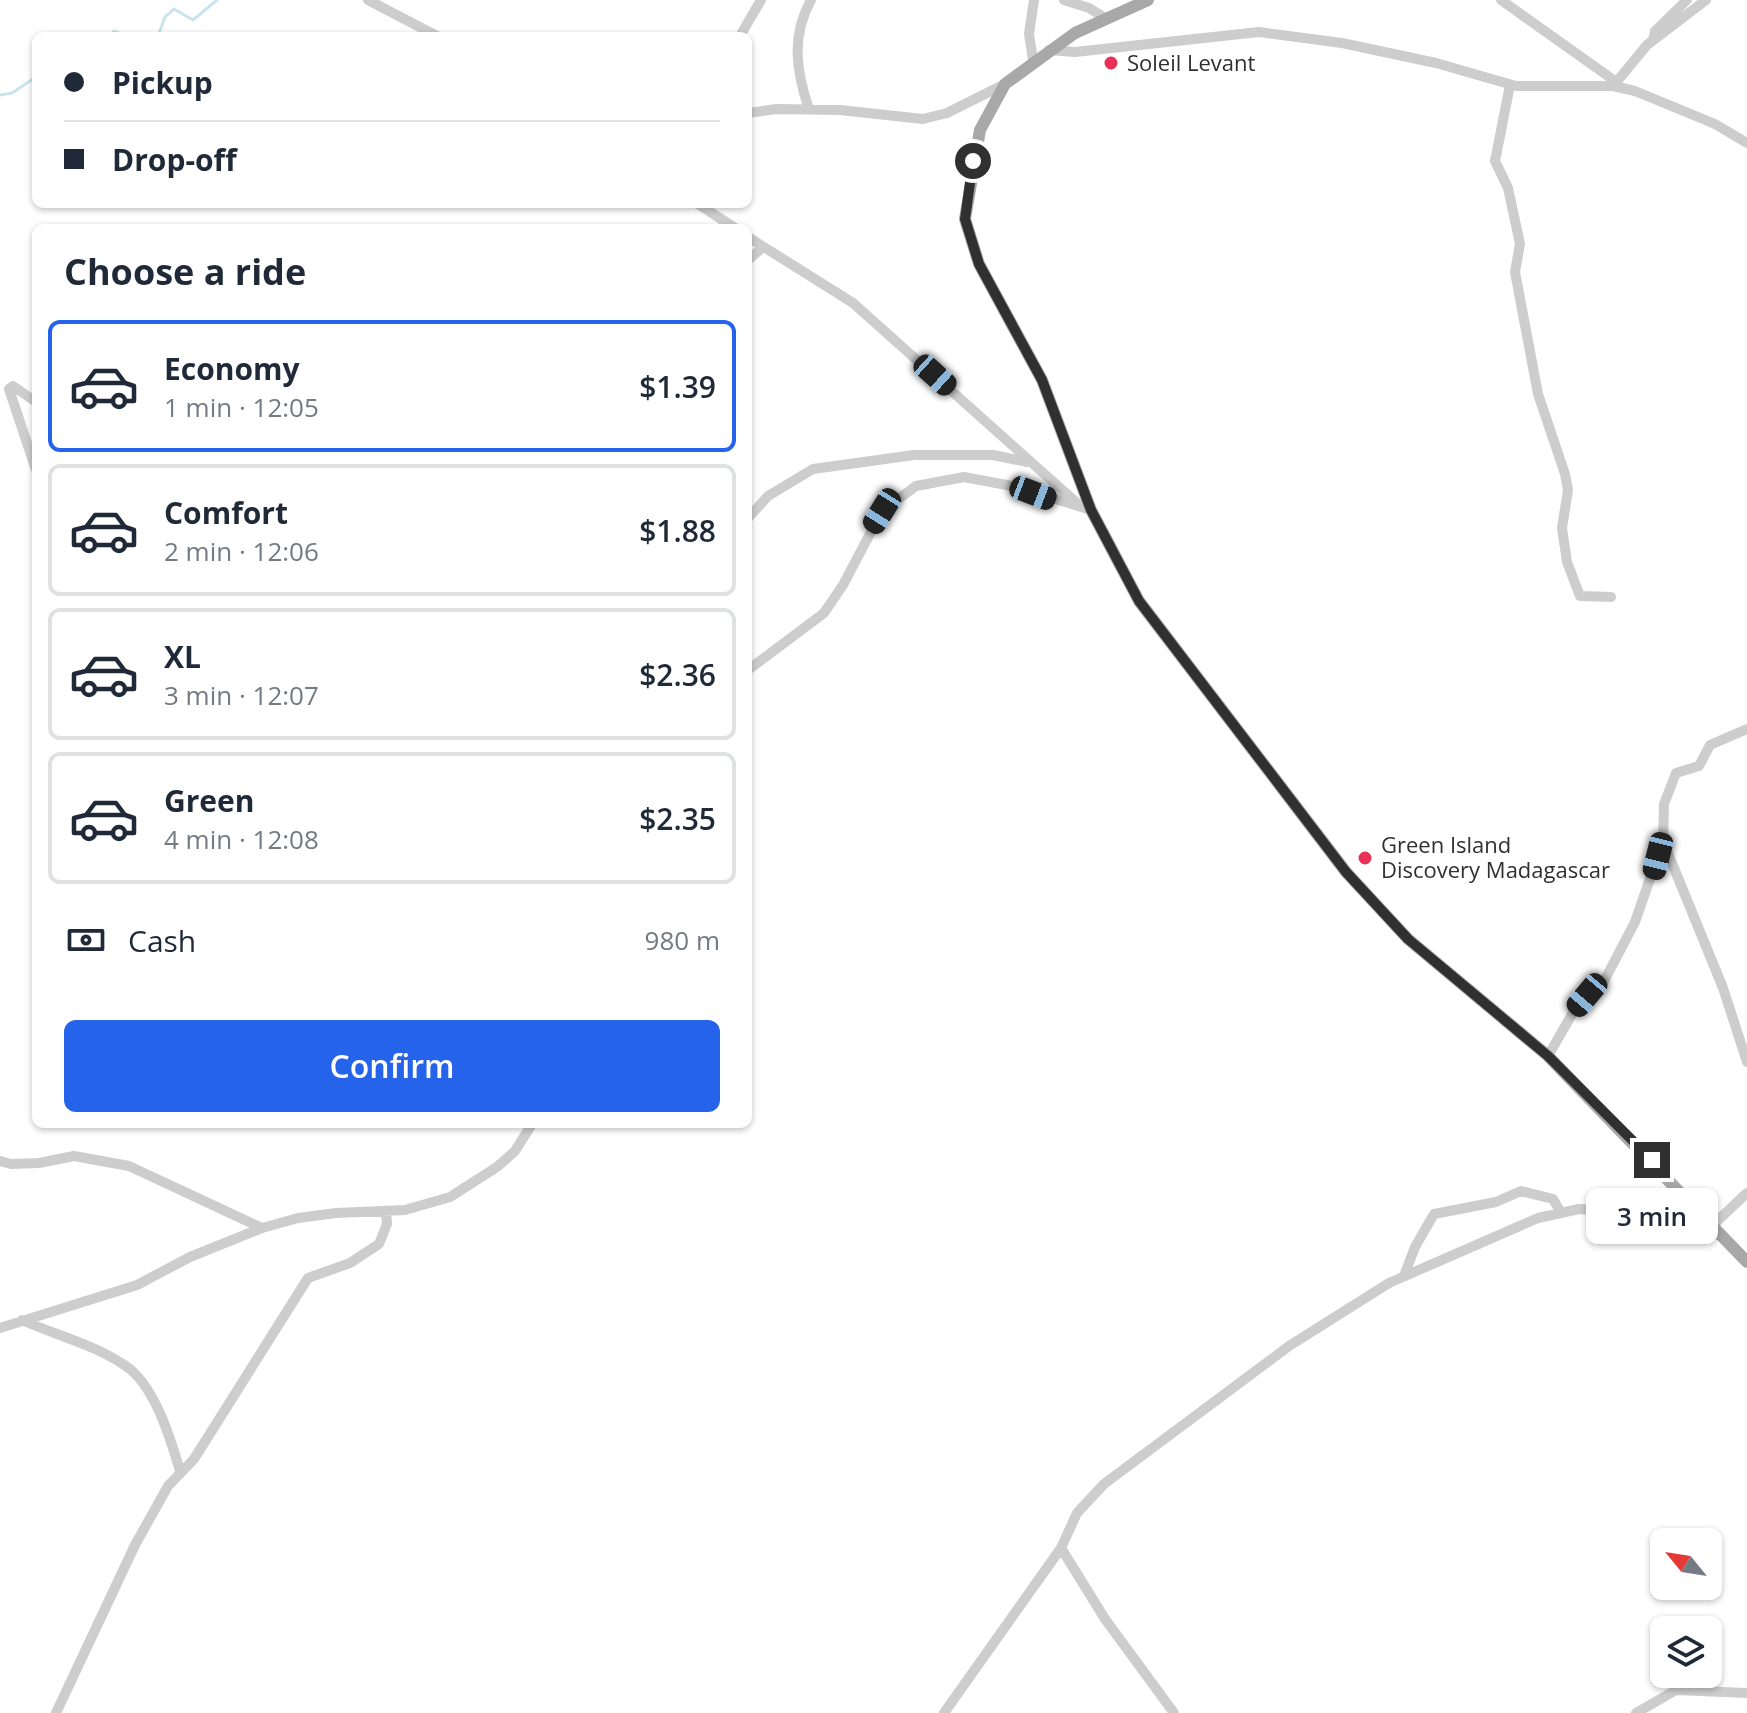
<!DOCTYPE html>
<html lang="en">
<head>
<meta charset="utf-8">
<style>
  :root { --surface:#fff; --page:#f2f2f3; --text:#1f2937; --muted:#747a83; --line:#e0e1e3; --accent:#2563eb }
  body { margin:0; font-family:"Open Sans",sans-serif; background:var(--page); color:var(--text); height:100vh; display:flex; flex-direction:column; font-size:30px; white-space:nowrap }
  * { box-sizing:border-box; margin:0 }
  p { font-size:26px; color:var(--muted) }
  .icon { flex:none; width:44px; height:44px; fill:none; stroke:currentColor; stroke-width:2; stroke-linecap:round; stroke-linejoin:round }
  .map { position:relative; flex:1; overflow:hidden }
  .sheet { position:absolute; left:32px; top:224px; width:720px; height:904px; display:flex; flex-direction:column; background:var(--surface); border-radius:12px; box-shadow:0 2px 6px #0004 }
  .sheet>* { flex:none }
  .top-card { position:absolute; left:32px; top:32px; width:720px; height:176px; border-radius:12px; box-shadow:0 2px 6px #0004; display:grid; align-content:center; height:176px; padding:0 32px; background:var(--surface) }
  .needle { width:52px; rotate:300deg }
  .fabs { position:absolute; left:1650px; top:1528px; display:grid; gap:16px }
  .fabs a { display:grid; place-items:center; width:72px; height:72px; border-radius:12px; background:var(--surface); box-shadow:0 2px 6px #0004; font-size:40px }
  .end { position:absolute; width:36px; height:36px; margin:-18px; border:10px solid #303030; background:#fff; box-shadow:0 0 0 4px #fff }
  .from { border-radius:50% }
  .bubble { position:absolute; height:56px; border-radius:12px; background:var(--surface); box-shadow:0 2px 6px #0004; font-size:26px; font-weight:600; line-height:56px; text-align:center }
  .car { position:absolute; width:24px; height:48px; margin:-24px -12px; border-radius:10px; box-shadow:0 0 6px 2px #0007; background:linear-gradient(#222 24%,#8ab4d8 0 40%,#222 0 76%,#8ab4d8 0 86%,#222 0) }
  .top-card b { display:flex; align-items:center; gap:28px; height:76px; font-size:30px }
  .top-card b+b { border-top:2px solid var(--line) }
  .top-card i { width:20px; height:20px; background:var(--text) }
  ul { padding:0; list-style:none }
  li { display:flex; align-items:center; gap:24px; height:132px; margin:0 16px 12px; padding:0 16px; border:4px solid var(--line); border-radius:12px }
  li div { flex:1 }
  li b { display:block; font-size:30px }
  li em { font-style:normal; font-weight:600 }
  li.selected { border-color:var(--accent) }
  li>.icon { width:72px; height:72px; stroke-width:1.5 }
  h2 { padding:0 32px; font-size:36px; line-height:96px }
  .pay { display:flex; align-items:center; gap:20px; height:88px; padding:0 32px; font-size:30px }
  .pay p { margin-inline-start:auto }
  .cta { display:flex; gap:16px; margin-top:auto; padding:16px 32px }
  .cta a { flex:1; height:92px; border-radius:12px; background:var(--accent); color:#fff; font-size:32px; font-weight:600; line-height:92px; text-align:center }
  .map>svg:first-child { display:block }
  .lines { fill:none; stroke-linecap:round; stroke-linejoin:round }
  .stream { stroke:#cae4ed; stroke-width:3 }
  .minor { stroke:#cdcdcd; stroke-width:10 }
  .major { stroke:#a8a8a8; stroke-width:12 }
  .route { stroke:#303030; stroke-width:10 }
  .poi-dot { fill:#e93057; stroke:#fff; stroke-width:3 }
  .labels { text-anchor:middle; stroke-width:8; stroke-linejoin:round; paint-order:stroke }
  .poi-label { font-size:22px; fill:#303030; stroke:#fff; text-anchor:start }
</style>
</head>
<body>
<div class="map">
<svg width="1747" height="1713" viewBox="0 0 1747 1713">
  <rect width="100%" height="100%" fill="#fff"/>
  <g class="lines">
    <path class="stream" d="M81,36H96
      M111,36L114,31L126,36
      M158,36L165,17L174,9L193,20L217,0
      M0,95L12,93L36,77"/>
    <path class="minor" d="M368,0L437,36
      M1064,0L1089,8L1105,18
      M1501,0L1615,81
      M740,36L761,0
      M1653,40L1655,31L1687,0
      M1049,50L1075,52L1259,32L1342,43L1436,63L1516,86H1613L1635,91L1715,124L1747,143
      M1033,60L1029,34L1034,0
      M1510,85L1495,161L1508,188L1520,244L1515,272L1538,394L1565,474L1568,490L1562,528L1567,562L1580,596L1611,597
      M1614,85L1647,45L1706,0
      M809,109C796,71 791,36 811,0
      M748,113L776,109L840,110L923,119L947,113L1005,84
      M698,204L735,228
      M748,237L853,303L1078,504
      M748,260L763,247
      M36,402L13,386L9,389L36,470
      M748,518L768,496L813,469L914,455H993L1027,462
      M748,670L824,613L843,585L882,511L916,486L964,477L1017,487L1091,510
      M1747,729L1710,745L1699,766L1676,773L1664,804L1663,841L1723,988L1747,1062
      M1548,1056L1575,1009L1587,995L1601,987L1635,922L1663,841
      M0,1161L11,1164L39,1163L74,1156L129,1166L262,1228
      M1713,1225L1747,1193
      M1404,1276L1415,1247L1434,1214L1496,1202L1521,1191L1553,1199L1561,1213
      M22,1320C57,1336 101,1346 131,1370C156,1391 171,1440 180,1471
      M0,1328L137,1285L190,1257L262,1228L298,1218L336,1213L405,1210L450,1197L497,1167L515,1151L532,1124
      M1061,1548L1105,1619L1174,1713
      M56,1713L135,1545L168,1486L194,1459L308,1278L350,1263L379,1244L387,1224L386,1212
      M944,1713L1061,1548L1077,1513L1104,1484L1289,1346L1389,1283L1538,1218L1579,1209L1631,1212L1724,1237
      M1636,1713L1676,1690L1747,1693"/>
    <path class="major" d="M1148,0L1075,33L1005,84L980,130L965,219L979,264L1042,380L1091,510L1139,601L1346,872L1408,939L1548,1056L1747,1262"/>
  </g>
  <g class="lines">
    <path class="route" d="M973,161L965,219L979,264L1042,380L1091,510L1139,601L1346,872L1408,939L1548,1056L1652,1160"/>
  </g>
  <g class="poi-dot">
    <circle cx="1111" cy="63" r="8"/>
    <circle cx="1365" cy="858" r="8"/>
  </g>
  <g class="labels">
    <g class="poi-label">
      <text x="1127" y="71">Soleil Levant</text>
      <text x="1381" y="853">Green Island<tspan x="1381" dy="25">Discovery Madagascar</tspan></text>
    </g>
  </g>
</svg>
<div class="fabs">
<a><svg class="needle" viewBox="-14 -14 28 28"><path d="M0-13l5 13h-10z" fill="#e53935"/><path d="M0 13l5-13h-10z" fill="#747a83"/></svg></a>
<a><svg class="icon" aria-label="layers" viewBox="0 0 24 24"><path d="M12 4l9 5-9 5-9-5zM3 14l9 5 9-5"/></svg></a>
</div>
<i class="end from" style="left:973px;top:161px"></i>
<i class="end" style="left:1652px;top:1160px"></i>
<div class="bubble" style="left:1586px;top:1188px;width:132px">3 min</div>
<i class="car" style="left:935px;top:375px;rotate:132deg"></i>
<i class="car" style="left:1033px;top:493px;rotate:111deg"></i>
<i class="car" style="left:882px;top:511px;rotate:212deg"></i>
<i class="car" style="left:1658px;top:856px;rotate:194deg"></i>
<i class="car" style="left:1587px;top:995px;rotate:220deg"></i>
<div class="top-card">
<b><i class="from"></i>Pickup</b>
<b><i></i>Drop-off</b>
</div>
<section class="sheet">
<h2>Choose a ride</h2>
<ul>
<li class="selected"><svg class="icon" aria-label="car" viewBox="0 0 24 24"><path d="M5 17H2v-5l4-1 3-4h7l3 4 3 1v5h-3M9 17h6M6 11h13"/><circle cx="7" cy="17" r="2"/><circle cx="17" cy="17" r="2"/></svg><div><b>Economy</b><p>1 min · 12:05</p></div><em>$1.39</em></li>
<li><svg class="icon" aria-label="car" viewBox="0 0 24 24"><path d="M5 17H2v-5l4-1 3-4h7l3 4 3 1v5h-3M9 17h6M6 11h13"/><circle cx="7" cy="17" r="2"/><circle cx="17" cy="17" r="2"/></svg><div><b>Comfort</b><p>2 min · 12:06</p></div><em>$1.88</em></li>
<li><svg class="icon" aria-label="car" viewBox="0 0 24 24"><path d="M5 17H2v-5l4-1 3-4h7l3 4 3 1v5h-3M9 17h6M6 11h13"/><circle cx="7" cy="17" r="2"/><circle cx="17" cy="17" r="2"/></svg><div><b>XL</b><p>3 min · 12:07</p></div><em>$2.36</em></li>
<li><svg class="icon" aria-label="car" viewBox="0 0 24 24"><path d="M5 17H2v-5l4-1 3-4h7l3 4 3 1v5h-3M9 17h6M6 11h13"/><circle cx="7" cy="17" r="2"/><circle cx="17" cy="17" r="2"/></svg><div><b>Green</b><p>4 min · 12:08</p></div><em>$2.35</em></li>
</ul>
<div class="pay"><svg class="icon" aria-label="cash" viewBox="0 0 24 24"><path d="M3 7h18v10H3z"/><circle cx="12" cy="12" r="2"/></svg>Cash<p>980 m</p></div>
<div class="cta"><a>Confirm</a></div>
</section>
</div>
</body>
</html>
